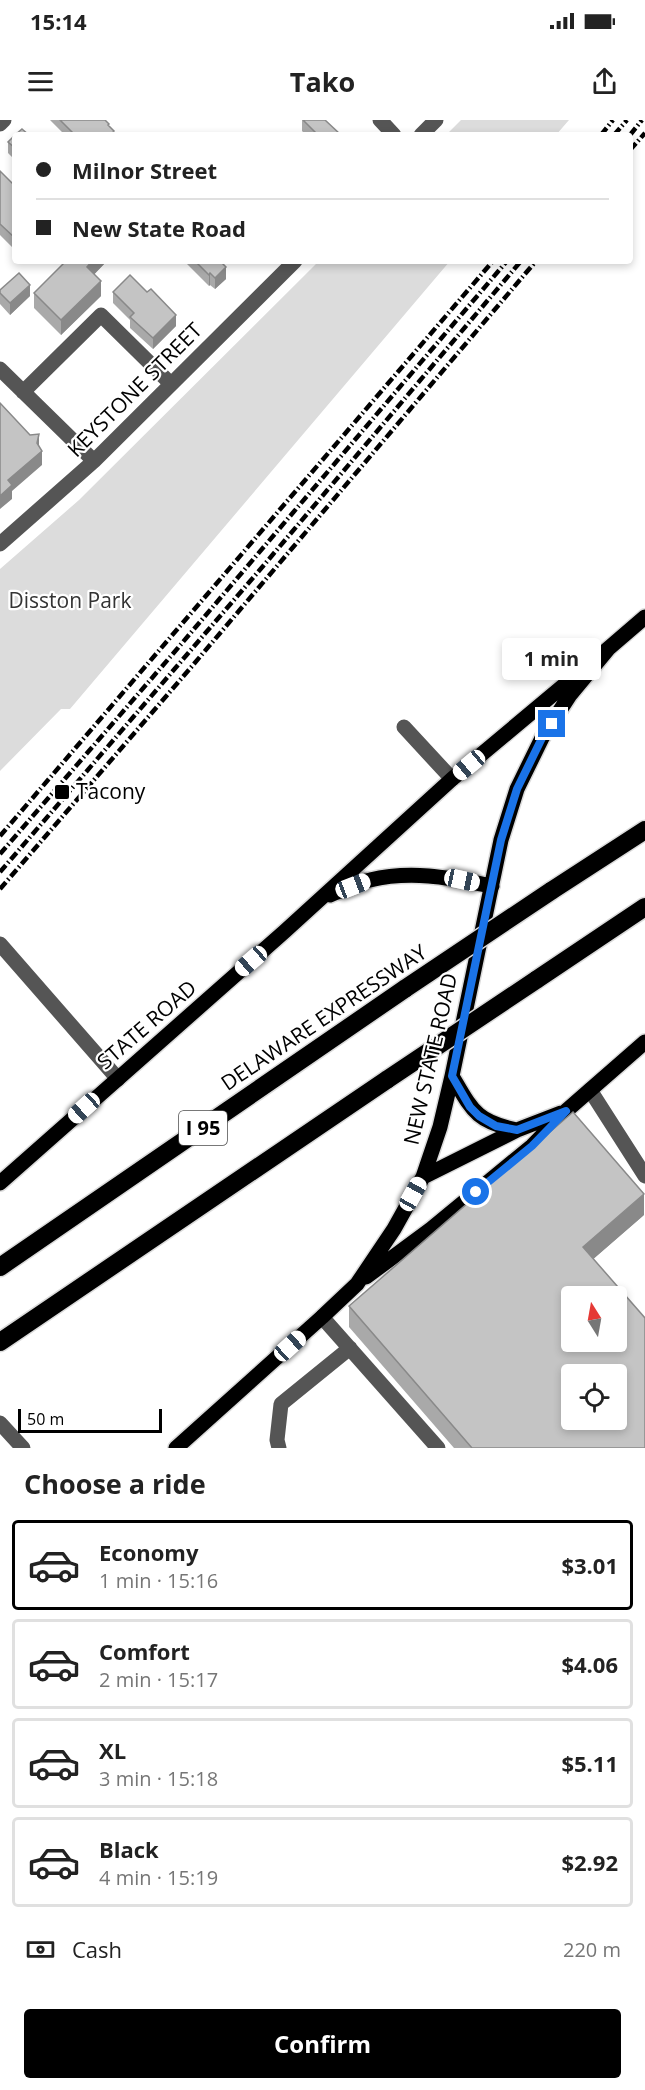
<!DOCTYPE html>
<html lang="en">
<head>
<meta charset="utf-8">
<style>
  :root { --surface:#fff; --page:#f6f6f6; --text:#222; --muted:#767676; --line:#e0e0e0; --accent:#000 }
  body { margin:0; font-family:"Open Sans",sans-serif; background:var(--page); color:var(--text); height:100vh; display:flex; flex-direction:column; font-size:22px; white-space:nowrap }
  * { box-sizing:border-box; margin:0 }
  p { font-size:20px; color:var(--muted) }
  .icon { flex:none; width:33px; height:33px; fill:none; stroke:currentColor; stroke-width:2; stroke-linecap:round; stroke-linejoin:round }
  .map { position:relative; height:1328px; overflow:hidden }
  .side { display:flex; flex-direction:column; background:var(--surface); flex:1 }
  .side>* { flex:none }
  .guide { position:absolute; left:12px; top:12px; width:621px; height:132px; border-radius:6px; box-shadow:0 3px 9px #0003; display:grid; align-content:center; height:132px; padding:0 24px; background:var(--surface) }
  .needle { width:39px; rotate:349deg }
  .buttons { position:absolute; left:561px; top:1166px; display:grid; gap:12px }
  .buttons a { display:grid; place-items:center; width:66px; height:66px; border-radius:6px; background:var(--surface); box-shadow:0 3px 9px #0003; font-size:30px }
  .scale { position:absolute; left:18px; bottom:15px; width:144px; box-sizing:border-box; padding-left:6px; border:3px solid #000; border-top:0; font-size:16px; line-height:21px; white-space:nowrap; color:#000; -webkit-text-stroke:4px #fff; paint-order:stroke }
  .end { position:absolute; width:27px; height:27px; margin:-14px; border:8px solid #1a73e8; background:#fff; box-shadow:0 0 0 3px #fff }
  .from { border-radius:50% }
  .bubble { position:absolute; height:42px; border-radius:6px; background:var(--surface); box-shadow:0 3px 9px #0003; font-size:20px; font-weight:700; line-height:42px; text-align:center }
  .car { position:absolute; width:18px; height:36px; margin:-18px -9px; border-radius:8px; box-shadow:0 0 4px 2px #0007; background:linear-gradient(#fff 24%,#345 0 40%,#fff 0 76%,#345 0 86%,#fff 0) }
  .guide b { display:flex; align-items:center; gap:21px; height:57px; font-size:22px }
  .guide b+b { border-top:2px solid var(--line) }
  .guide i { width:15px; height:15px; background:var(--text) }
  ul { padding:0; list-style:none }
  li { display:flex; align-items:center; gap:18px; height:90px; margin:0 12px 9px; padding:0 12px; border:3px solid var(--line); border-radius:6px }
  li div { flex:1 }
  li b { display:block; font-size:22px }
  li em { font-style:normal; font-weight:700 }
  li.on { border-color:var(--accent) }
  li>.icon { width:54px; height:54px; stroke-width:1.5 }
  h2 { padding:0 24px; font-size:27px; line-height:72px }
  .pay { display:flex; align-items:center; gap:15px; height:66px; padding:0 24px; font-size:22px }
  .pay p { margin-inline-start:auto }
  .primary-button { display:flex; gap:12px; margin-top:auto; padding:12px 24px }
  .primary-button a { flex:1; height:69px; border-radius:6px; background:var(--accent); color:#fff; font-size:24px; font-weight:700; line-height:69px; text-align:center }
  .status { display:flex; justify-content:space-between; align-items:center; height:42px; padding:0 30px; background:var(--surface); direction:ltr }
  .status svg { height:16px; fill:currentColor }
  header { display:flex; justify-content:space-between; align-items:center; height:78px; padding:0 24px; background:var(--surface); font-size:27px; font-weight:700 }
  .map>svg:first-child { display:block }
  .green { fill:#dcdcdc }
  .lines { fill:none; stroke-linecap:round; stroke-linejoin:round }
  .major-casing { stroke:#dbdbdb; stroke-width:18 }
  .highway-casing { stroke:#dbdbdb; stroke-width:21 }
  .minor { stroke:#555; stroke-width:15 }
  .major { stroke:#000; stroke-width:15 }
  .highway { stroke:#000; stroke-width:18 }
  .rail { stroke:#000; stroke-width:4.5; stroke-dasharray:9 3 1.5 3; stroke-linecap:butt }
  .highway-bridge-casing { stroke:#dbdbdb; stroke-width:21; stroke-linecap:butt }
  .highway-bridge { stroke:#000; stroke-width:18 }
  .wall { fill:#a9a9a9 }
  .shaded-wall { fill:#898989 }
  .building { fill:#c4c4c4; stroke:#898989; stroke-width:1.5; fill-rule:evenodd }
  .route { stroke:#1a73e8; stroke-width:8 }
  .poi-dot { fill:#000; stroke:#fff; stroke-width:2 }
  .labels { text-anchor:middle; stroke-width:4.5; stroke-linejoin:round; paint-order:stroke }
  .shield { fill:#fff; stroke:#4c4c4c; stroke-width:1.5 }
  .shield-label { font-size:20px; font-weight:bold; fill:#000 }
  .street-label { font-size:21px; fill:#000; stroke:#fff }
  .park-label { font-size:21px; fill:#333; stroke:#fff }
  .poi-label { font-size:21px; fill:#000; stroke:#fff; text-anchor:start }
</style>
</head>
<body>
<div class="status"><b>15:14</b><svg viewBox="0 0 49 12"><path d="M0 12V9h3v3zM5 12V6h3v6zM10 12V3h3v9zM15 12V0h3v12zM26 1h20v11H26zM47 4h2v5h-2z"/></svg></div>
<header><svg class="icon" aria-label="menu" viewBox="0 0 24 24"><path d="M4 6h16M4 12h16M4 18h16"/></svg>Tako<svg class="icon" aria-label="share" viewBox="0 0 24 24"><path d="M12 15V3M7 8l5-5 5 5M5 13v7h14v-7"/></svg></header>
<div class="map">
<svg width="645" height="1328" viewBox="0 0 645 1328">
  <rect width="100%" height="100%" fill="#fff"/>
  <path class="green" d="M461,0H569L556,15H446Z
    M319,141H450L70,589H61L0,651V449L79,380Z"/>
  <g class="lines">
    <g class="major-casing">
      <path id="major" d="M602,534L645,497
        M330,775C343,770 356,763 370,760C412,750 450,758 492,766
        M452,956C472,990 476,1002 517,1010
        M423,1057L517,1010L561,993
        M0,1063L284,812L452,659L581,551
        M366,1157L431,1109L532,1026L566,991L645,922
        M176,1328L322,1197L357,1164L394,1109L423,1057L440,1007L452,956L501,720L517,669L542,618L570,575L609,528"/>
    </g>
    <g class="highway-casing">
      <path id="highway" d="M551,771L645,710
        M536,860L645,787
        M0,1147L406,868
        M0,1222L388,959"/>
    </g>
    <path class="minor" d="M380,0L394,15
      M0,4L4,0
      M421,15L436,0
      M0,249L94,341
      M23,272L101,195L171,264
      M0,424L94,341L295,141
      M404,607L452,659
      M0,824L118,959
      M590,970L645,1056
      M322,1197L438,1328
      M0,1303L23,1328
      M279,1328L277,1320L281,1284L350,1228"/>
    <use href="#major" class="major"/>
    <use href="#highway" class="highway"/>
    <path class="rail" d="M601,15L613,0
      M614,15L627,0
      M630,15L642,0
      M630,30L645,13
      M0,716L493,141
      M0,734L177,529L507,141
      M0,752L264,445L521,141
      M0,769L193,545L536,141"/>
    <g class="highway-bridge-casing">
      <path id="highway-bridge" d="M406,868L551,771
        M388,959L536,860"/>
    </g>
    <use href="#highway-bridge" class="highway-bridge"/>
  </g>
  <path class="wall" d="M50,0H105L114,15H65Z
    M302,0L341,15H306L302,11Z
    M15,15V40L8,33V22Z
    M0,51L15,66V130L0,115Z
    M66,141H107L94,154L101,176L61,215L34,188V173Z
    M184,141H220L226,159L215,169L210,165L209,166Z
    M0,170L30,176L10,195L0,184Z
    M113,172L176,206L153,229L130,208V200L113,183Z
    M644,1095L593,1139L645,1328H454L349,1207V1186Z"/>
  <path class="shaded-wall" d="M92,141H107L87,162V147Z
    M226,147V159L215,169V158Z
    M210,153V165L209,166V155Z
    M101,161V176L61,215V200Z
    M30,165V176L10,195V183Z
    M176,195V206L153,229V218Z
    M39,314V327L42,331V345L12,371V379L0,389V376L8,360L37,323Z
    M644,1074V1095L583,1148V1127Z"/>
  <path class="building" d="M60,0H105L109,4L108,5L114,11L110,15H75Z
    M303,0H325L341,15H318Z
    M22,9L29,15H15Z
    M15,15V28L8,22Z
    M0,51L15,66V118L0,104Z
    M66,141H92L87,147L101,161L61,200L34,173Z
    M195,141H220L226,147L215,158L210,153L209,155Z
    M19,153L30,165L10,183L0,173V170Z
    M130,155L147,172L151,169L176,195L153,218L130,197L134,193L113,172Z
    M0,283L30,315L39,314L37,323L42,331L8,360L12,365L0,376Z
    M573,992L644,1074L583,1127L645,1198V1328H472L349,1186ZM572,1176H616V1221H572ZM572,1254H616V1299H572Z"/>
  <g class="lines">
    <path class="route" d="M476,1072L532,1026L566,991L517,1010L496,1006L479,996L470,987L452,956L501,720L517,669L542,618L552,604"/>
  </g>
  <rect class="poi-dot" x="54" y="664" width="16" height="16" rx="3"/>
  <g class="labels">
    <rect class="shield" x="179" y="991" width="48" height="34" rx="4.5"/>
    <g class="shield-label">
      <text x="203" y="1015">I 95</text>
    </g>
    <g class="street-label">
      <text transform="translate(135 270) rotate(-45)" y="7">KEYSTONE STREET</text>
      <text transform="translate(324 898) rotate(-34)" y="7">DELAWARE EXPRESSWAY</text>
      <text transform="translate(147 905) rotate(-41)" y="7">STATE ROAD</text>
      <text transform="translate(431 939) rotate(-77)" y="7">NEW STATE ROAD</text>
    </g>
    <g class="park-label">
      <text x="70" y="488">Disston Park</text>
    </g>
    <g class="poi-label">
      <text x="76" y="679">Tacony</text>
    </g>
  </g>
</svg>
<div class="buttons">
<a><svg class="needle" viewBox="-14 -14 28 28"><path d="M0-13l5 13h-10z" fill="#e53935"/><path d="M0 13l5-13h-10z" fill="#767676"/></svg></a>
<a><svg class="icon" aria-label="locate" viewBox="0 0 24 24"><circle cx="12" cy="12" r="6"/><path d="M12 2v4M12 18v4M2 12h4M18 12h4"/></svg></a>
</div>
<div class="scale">50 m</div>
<i class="end from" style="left:476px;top:1072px"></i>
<i class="end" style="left:552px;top:604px"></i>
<div class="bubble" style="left:502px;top:518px;width:99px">1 min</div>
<i class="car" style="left:469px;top:645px;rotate:230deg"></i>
<i class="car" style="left:462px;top:760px;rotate:102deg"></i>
<i class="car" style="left:353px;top:766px;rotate:69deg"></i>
<i class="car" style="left:251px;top:841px;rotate:229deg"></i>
<i class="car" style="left:84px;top:988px;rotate:228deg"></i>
<i class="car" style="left:413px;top:1074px;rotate:29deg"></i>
<i class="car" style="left:290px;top:1226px;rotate:48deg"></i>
<div class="guide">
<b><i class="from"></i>Milnor Street</b>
<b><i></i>New State Road</b>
</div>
</div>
<section class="side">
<h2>Choose a ride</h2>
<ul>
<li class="on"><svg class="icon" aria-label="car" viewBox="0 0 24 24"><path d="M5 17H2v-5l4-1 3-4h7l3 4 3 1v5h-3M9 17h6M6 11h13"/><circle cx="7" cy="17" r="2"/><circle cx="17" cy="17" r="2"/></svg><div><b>Economy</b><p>1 min · 15:16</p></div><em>$3.01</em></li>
<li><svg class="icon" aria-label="car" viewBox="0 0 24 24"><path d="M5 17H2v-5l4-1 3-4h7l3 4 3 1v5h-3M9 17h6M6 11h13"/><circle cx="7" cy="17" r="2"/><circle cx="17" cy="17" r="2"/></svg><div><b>Comfort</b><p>2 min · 15:17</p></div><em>$4.06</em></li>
<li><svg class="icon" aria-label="car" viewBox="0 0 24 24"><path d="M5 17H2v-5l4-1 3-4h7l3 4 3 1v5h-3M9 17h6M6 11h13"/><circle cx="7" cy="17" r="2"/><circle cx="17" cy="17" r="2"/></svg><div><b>XL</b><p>3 min · 15:18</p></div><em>$5.11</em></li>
<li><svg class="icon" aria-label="car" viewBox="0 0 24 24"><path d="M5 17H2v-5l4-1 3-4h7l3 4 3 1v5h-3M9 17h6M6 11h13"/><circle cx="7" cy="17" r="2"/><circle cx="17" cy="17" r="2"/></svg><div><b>Black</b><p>4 min · 15:19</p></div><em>$2.92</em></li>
</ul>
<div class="pay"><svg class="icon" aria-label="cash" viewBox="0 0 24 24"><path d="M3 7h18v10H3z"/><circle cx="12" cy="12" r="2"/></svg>Cash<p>220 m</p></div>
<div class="primary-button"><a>Confirm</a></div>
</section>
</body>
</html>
